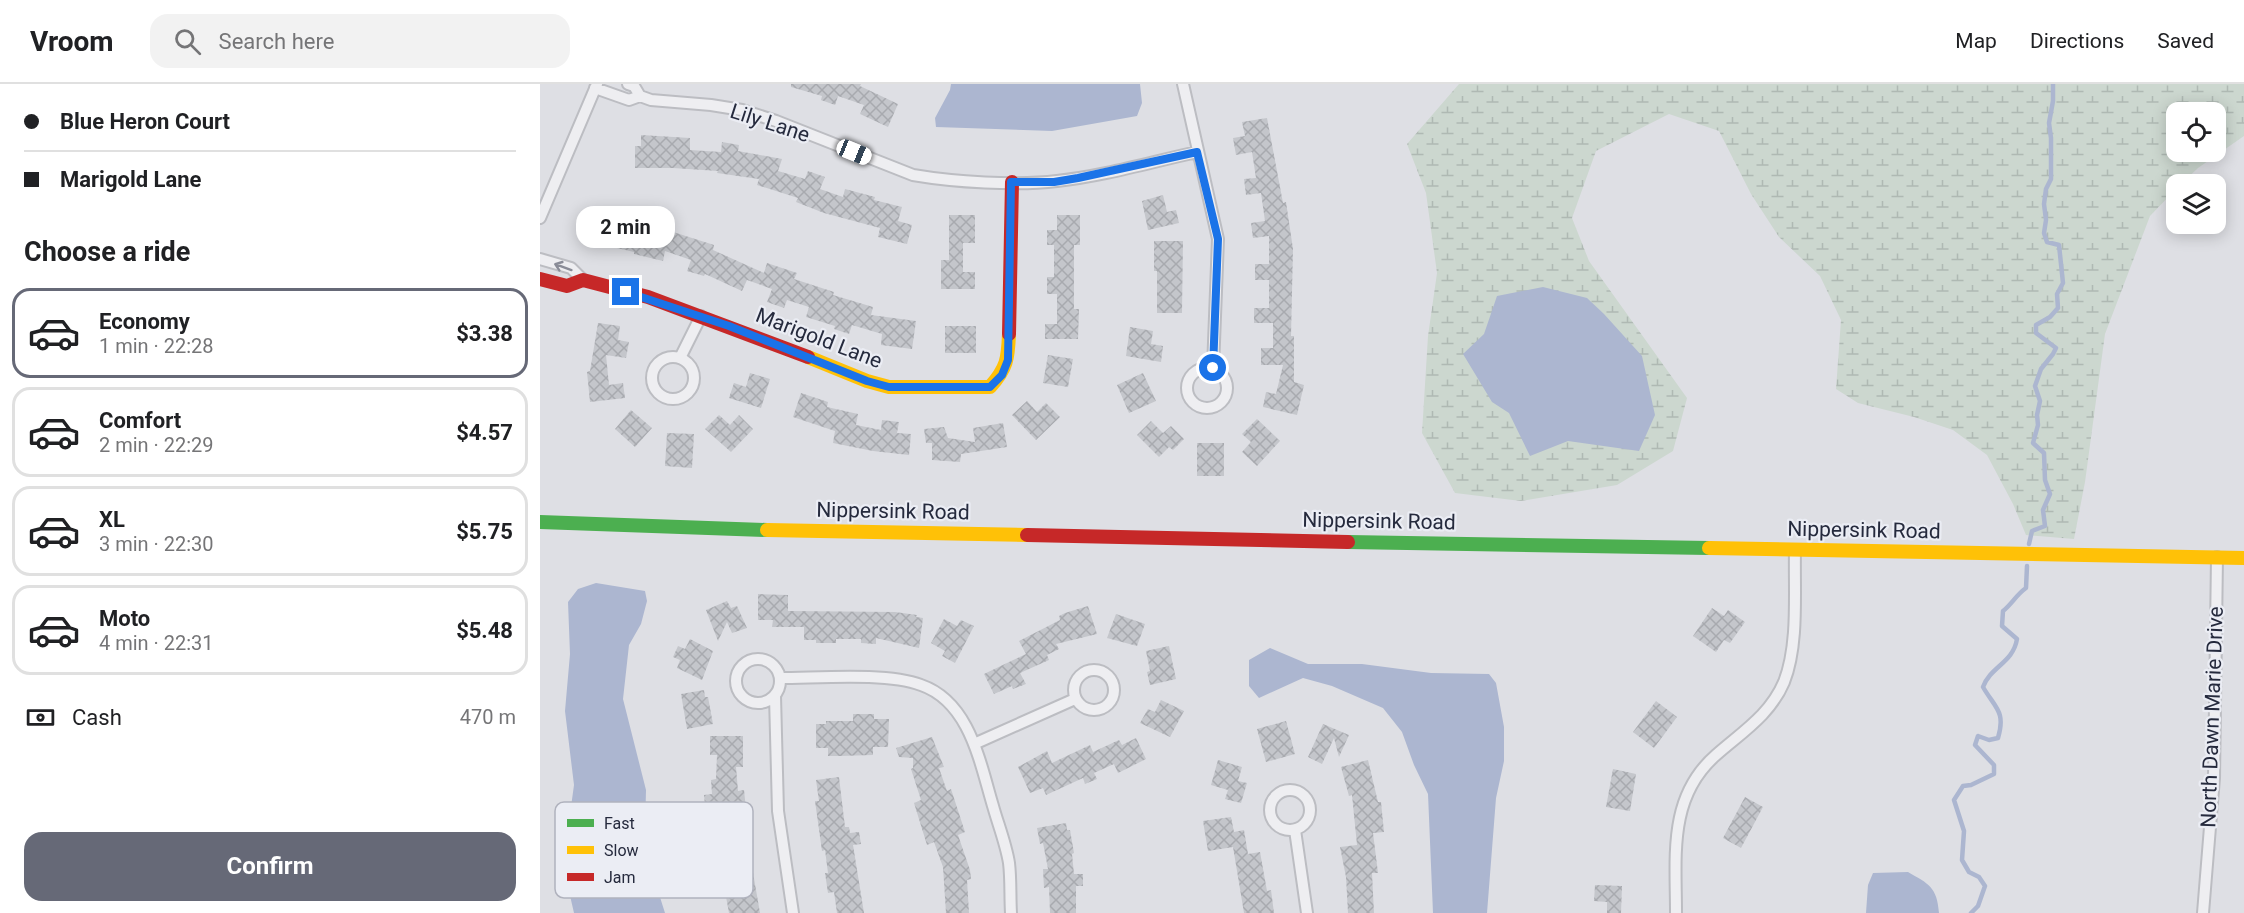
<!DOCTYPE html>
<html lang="en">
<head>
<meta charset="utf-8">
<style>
  :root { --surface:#fff; --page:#f2f2f2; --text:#202124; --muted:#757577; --line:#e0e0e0; --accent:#666977 }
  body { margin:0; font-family:Roboto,sans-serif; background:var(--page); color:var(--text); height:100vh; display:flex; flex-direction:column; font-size:22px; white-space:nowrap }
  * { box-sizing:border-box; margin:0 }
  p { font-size:20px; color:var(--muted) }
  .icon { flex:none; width:33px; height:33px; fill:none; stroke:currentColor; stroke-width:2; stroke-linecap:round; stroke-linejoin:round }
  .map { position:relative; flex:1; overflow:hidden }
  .panel { display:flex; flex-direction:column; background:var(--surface); width:540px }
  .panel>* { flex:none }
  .hud { display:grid; align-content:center; height:132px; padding:0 24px; background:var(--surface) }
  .controls { position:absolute; left:1626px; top:18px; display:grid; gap:12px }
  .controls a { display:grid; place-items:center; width:60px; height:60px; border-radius:12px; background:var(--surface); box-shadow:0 3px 15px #0003; font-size:30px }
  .end { position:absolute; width:27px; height:27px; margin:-14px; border:8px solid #1a73e8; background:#fff; box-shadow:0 0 0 3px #fff }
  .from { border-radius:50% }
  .bubble { position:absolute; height:42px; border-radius:18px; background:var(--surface); box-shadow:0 3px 15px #0003; font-size:20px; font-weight:700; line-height:42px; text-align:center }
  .car { position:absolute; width:18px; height:36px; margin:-18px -9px; border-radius:8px; box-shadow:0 0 4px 2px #0007; background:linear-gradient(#fff 24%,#345 0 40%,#fff 0 76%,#345 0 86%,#fff 0) }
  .hud b { display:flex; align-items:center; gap:21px; height:57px; font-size:22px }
  .hud b+b { border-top:2px solid var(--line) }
  .hud i { width:15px; height:15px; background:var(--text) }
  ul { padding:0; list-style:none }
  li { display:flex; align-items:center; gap:18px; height:90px; margin:0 12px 9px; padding:0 12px; border:3px solid var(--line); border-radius:18px }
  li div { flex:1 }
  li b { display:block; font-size:22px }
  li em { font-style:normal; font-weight:700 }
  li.active { border-color:var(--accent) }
  li>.icon { width:54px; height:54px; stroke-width:1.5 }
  h2 { padding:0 24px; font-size:27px; line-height:72px }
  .pay { display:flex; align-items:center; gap:15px; height:66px; padding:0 24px; font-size:22px }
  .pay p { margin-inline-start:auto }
  .primary-button { display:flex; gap:12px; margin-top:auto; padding:12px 24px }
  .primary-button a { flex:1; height:69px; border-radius:18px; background:var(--accent); color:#fff; font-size:24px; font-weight:700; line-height:69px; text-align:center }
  header { display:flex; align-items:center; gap:36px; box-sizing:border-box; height:84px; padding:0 30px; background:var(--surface); border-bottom:2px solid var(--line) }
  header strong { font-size:28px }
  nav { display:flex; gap:33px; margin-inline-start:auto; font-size:21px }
  .search { width:420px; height:54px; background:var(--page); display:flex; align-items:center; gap:15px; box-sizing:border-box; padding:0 21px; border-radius:18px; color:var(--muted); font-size:22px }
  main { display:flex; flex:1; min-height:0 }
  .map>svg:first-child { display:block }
  .wetland { fill:url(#wetland-marsh); fill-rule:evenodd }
  .water { fill:#acb6d0 }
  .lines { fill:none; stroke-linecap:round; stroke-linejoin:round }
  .stream { stroke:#acb6d0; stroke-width:4.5 }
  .building { fill:url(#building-cross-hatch) }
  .street-casing { stroke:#bcbdc2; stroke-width:14 }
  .street { stroke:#eeeef1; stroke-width:10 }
  .fast { stroke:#4caf50; stroke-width:14 }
  .slow { stroke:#ffc107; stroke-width:14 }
  .jam { stroke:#c62828; stroke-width:14 }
  .oneway { stroke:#8a8c97 }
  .route { stroke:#1a73e8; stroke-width:8 }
  .labels { text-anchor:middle; stroke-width:4.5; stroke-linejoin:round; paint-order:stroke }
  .street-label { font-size:21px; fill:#252a3d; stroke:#ebedf4 }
  .key { fill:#ebedf4; stroke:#b0b2bd; stroke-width:1.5 }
  .key-label { font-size:16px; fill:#252a3d }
</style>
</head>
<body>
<header>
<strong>Vroom</strong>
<div class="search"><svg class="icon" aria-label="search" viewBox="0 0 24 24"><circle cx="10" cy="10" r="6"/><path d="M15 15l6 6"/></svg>Search here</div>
<nav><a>Map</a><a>Directions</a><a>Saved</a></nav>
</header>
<main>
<section class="panel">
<div class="hud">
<b><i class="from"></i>Blue Heron Court</b>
<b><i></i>Marigold Lane</b>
</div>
<h2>Choose a ride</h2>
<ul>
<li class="active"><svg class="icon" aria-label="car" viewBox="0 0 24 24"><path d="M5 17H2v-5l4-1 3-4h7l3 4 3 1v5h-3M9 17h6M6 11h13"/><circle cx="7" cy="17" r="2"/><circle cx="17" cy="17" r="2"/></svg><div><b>Economy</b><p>1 min · 22:28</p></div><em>$3.38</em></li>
<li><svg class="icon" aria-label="car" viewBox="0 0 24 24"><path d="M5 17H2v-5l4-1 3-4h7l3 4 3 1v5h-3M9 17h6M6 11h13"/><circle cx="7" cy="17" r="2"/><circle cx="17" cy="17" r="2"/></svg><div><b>Comfort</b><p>2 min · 22:29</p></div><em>$4.57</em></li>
<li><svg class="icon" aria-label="car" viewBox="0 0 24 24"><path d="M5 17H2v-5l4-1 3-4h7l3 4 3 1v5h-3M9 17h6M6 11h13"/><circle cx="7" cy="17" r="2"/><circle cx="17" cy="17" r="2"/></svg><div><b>XL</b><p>3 min · 22:30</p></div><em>$5.75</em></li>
<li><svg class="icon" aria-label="car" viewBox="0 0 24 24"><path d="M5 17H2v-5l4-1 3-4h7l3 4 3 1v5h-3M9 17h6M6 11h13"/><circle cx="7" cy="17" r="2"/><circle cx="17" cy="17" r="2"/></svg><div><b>Moto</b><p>4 min · 22:31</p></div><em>$5.48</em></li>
</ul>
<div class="pay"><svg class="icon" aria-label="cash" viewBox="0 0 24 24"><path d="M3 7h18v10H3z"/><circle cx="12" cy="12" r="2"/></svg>Cash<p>470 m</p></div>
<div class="primary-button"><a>Confirm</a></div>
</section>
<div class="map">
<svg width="1704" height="829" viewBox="0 0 1704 829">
  <defs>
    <pattern id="wetland-marsh" width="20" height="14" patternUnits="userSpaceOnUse" patternTransform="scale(1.5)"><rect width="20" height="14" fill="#ccd7cf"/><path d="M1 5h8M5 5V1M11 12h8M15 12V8" fill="none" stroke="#afb9b3"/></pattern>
    <pattern id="building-cross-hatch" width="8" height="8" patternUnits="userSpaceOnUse" patternTransform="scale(1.5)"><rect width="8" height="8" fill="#c4c6cb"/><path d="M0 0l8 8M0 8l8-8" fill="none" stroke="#a8aaaf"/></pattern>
  </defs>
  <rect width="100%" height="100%" fill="#dedfe4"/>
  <path class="wetland" d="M919,0H1704V52L1658,84L1641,100H1636V105L1610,132L1565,250L1545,398L1534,455L1486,451L1473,420L1447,371L1413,346L1374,333L1318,319L1296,305L1301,236L1280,192L1239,153L1211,110L1179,47L1129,30L1056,67L1032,134L1049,177L1147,314L1133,367L1077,401L981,417L915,409L882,349L888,252L897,189L886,109L867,60ZM1636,28H1676V68H1636Z"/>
  <path class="water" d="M411,0H600L602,19L597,32L512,47L396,43L395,34L410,6Z
    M1003,203L1047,214L1064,230L1102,272L1115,331L1099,367L1028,357L990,372L969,329L952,318L923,270L944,250L957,212Z
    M56,499L105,507L107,517L101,540L89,561L83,615L106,706L105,747L106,769L125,829H34L23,781L34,701L25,627L30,570L28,518L38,505Z
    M730,564L768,580H822L891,589L949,590L956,599L964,643V677L956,714L947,829H893L888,710L874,681L862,648L843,624L792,602L763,594L719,614L709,602V576Z
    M1368,788C1389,800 1397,803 1399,829H1326L1328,801L1333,789Z"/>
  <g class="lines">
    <path class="stream" d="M1489,460L1492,447L1505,442L1503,426L1510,410L1505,396L1504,369L1493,359L1498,341L1497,331L1500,317L1495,302L1501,285L1513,270L1516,264L1496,249V241L1510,233L1518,224L1517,210L1523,199L1519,161L1507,158L1504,149L1506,136L1504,120L1506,105L1511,95V54L1509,39L1513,17V0
      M1431,829L1438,822L1445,802L1439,793L1429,788L1422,776L1424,747L1414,716L1423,702L1431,701L1454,690V681L1435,661L1438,652L1449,656L1458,654C1466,627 1455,624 1443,603C1451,582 1473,579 1477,555L1462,542L1463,527C1472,520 1476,511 1486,504L1487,482"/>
  </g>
  <path class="building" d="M251,0H321L320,2L358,20L348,43L320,30L324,21L298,12L295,21L281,16L282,12L251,3Z
    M727,34L743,119L746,118L753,165L751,252H754V298L764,301L757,331L723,323L726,308L736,310L743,281H721V264H733V239H714V224H729V196H715V180H729V152L713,154L711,139L725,137L721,109L706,111L704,95L716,94L712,68L696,71L693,54L705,52L702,38Z
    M101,51L150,54V66L181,68L182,58L199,61L198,67L242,75L238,87L265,95L268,87L285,93L280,105L303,113L305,105L335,113L334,116L362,123L358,137L372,141L367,160L338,153L340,144L284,129L256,118L258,114L217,101L219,95L177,89L178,87L133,84H95V62H101Z
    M623,111L627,128L636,126L639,139L608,146L602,117Z
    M54,127L131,145L130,147L174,161L173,166L224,189L227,179L257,189L254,195L294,208L293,211L333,223L331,231L376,237L372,265L341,261L342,250L312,241L309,250L294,245L295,242L266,233L269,223L247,216L244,224L227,218L232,205L207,196L202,207L165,190L164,192L147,187L151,176L125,167L123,177L94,170V168L47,157Z
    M409,131H435V159H423V188H435V205H401V176H409Z
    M517,131H540V161H534V225H539L538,255H505V240H517V210H507V193H514V161H507V146H517Z
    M614,157H643L642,229H617V187H614Z
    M58,239L80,242L78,256L89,258L86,274L66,271L69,301L83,299L85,314L50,318L47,288L50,287Z
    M405,242H436V269H405Z
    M590,243L613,247L611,260L623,262L621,278L586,272Z
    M508,271L533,275L528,303L503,299Z
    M210,289L230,295L221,324L189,314L194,299L206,303Z
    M603,289L616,317L589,329L577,301Z
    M261,309L288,318L287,323L318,330L316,341L341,346L342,336L359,338L357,349L371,350L369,371L333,367L293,359L295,347L253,333Z
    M487,317L497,328L506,319L520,333L496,356L472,331Z
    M91,326L112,344L95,363L75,345Z
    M179,331L190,341L199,331L213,345L191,368L165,345Z
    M717,335L740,357L717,382L702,368L711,358L702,350Z
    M611,337L623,349L631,342L644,355L633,366L629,363L619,373L597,351Z
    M463,339L467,363L421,370L420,378L392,376V359H386L384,345L404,343L408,354L435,358L433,344Z
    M127,349L154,350L152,384L125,382Z
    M657,359H684V392H657Z
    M218,510L248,511V527L355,528L377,531L376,533L383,534L379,564L336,554V560L321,559V555H296V559H276V556H264V543H232L233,536H218Z
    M187,517L191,524L197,522L207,544L192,549L187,538L178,557L166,526Z
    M548,522L557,550L516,560L519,565L507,571L509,576L480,589L486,600L473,605L472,602L454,610L444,590L486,570L479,557L520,536L519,532L525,529Z
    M1172,524L1184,532L1188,526L1205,538L1190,559L1184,556L1176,568L1153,552Z
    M576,530L605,540L597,562L567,554Z
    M404,535L417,542L421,536L434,542L415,579L402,572L405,567L391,559Z
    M150,555L173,567L162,596L137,584L140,576L133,573L138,562L145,565Z
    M629,562L636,595L610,601L607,588L610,587L606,567Z
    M164,606L165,613H168L173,640L147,645L141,610Z
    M621,616L644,627L630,653L600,639L608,625L615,628Z
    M1116,617L1137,633L1114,664L1093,648Z
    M313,630H334V635H349L348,663H333V671L300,672H288V664H276V640H286V637H313Z
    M746,637L755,670L726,678L717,645Z
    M783,640L809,651L799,673L794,654L782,680L768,673Z
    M170,652H203V683H196L198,707L204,706L209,754H207L220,829H189L184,802L176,803L174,791L182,789L181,783H185L182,760L175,761L173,749L177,748L174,721L165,722L164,711L172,710L171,696L176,695L177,671H170Z
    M392,653L404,683L399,684L407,707L411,705L425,748L418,751L430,786L431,795L427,796L429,829H406L403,783L394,758L387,761L374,719L381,716L371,685L373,684V674L359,673L356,664Z
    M596,654L606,675L578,689L574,680L554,689L557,695L545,700L543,694L506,711L503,704L490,709L478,683L507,667L512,679L550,661L553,668L579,656L582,661Z
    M678,676L702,683L698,697L707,699L701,719L685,715L688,706L671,701Z
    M828,676L838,718H841L844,748L833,749L838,789H832L834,829H808L806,793L800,763L817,761L812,711L809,712L801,683Z
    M1073,685L1096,690L1090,727L1066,723Z
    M299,693L305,743H309L310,749L319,748L321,760L313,761L324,829H297L294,808L288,809L285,789H288L285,766L282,767L275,717H279L276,696Z
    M1205,713L1223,723L1201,764L1183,754Z
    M691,733L694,748L704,746L708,770L720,768L727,807L731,806L734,829H704L693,763L668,767L663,737Z
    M526,739L527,746H530L534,769L532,770L534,790H543V802H536V829H510L509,803L504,804L503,785H508L503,759L500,760L497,744Z
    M1055,801L1082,802L1081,829H1067V818L1054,817Z"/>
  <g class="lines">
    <g class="street-casing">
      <path id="street" d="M88,0L94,2L100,12L111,16L171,21L202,26L236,37L373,91C414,98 476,102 517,97C564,92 611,78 657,68
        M643,0L678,155L673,284
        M55,4L89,16L100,12
        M0,134L57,0
        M0,175L31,184L43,196
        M112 294a21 21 0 1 1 42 0a21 21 0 1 1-42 0Z
        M140,274L161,232
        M647 304a20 20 0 1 1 40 0a20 20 0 1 1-40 0Z
        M196 597a22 22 0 1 1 44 0a22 22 0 1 1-44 0Z
        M534 606a20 20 0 1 1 40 0a20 20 0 1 1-40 0Z
        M240,594C278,594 347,588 381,601C430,618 440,679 453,722C458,740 466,760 469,779C471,795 470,813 471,829
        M235,612L238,727L253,829
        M434,660L535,615
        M730 726a20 20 0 1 1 40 0a20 20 0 1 1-40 0Z
        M755,746L767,829
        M1136,829C1136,771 1128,713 1176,671C1202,648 1230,631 1244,598C1259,560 1254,507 1255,466
        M1663,829L1674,694L1677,473"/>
    </g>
    <use href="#street" class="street"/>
    <path class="fast" d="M0,438L227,446
      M808,458L1169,464"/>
    <path class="slow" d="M268,273L327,297L349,303H450C467,284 468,275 469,250
      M227,446L487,451
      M1169,464L1704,474"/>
    <path class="jam" d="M0,195L27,202L43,196L108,213L268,273
      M469,250L472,98
      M487,451L808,458"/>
  </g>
  <defs><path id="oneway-shaft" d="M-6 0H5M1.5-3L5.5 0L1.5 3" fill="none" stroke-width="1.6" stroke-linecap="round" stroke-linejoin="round" transform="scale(1.5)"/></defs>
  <use class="oneway" href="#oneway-shaft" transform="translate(23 183) rotate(-160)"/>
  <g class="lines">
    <path class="route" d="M86,208L189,242L327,297L349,303H450L462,291L468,276L471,98H514L538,94L657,68L678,155L673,284"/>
  </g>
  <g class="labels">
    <g class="street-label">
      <text transform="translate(230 39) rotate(18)" y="7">Lily Lane</text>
      <text transform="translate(279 254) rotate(21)" y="7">Marigold Lane</text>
      <text transform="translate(353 427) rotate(1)" y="7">Nippersink Road</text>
      <text transform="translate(839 437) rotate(1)" y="7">Nippersink Road</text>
      <text transform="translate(1324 446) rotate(1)" y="7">Nippersink Road</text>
      <text transform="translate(1672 633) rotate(-88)" y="7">North Dawn Marie Drive</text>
    </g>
  </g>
  <rect x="15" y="718" width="198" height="96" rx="9" class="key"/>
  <rect x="27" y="735" width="27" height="8" fill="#4caf50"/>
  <rect x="27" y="762" width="27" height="8" fill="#ffc107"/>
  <rect x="27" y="789" width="27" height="8" fill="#c62828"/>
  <g class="key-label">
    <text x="64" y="745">Fast</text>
    <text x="64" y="772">Slow</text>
    <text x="64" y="799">Jam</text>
  </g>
</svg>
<div class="controls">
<a><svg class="icon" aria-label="locate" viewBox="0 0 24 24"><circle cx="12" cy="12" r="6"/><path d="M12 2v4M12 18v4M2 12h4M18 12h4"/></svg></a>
<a><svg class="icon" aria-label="layers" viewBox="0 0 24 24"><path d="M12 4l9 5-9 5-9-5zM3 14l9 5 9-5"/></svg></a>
</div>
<i class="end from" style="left:673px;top:284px"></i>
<i class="end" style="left:86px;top:208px"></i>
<div class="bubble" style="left:36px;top:122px;width:99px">2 min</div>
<i class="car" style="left:314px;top:68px;rotate:112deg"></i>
</div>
</main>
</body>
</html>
